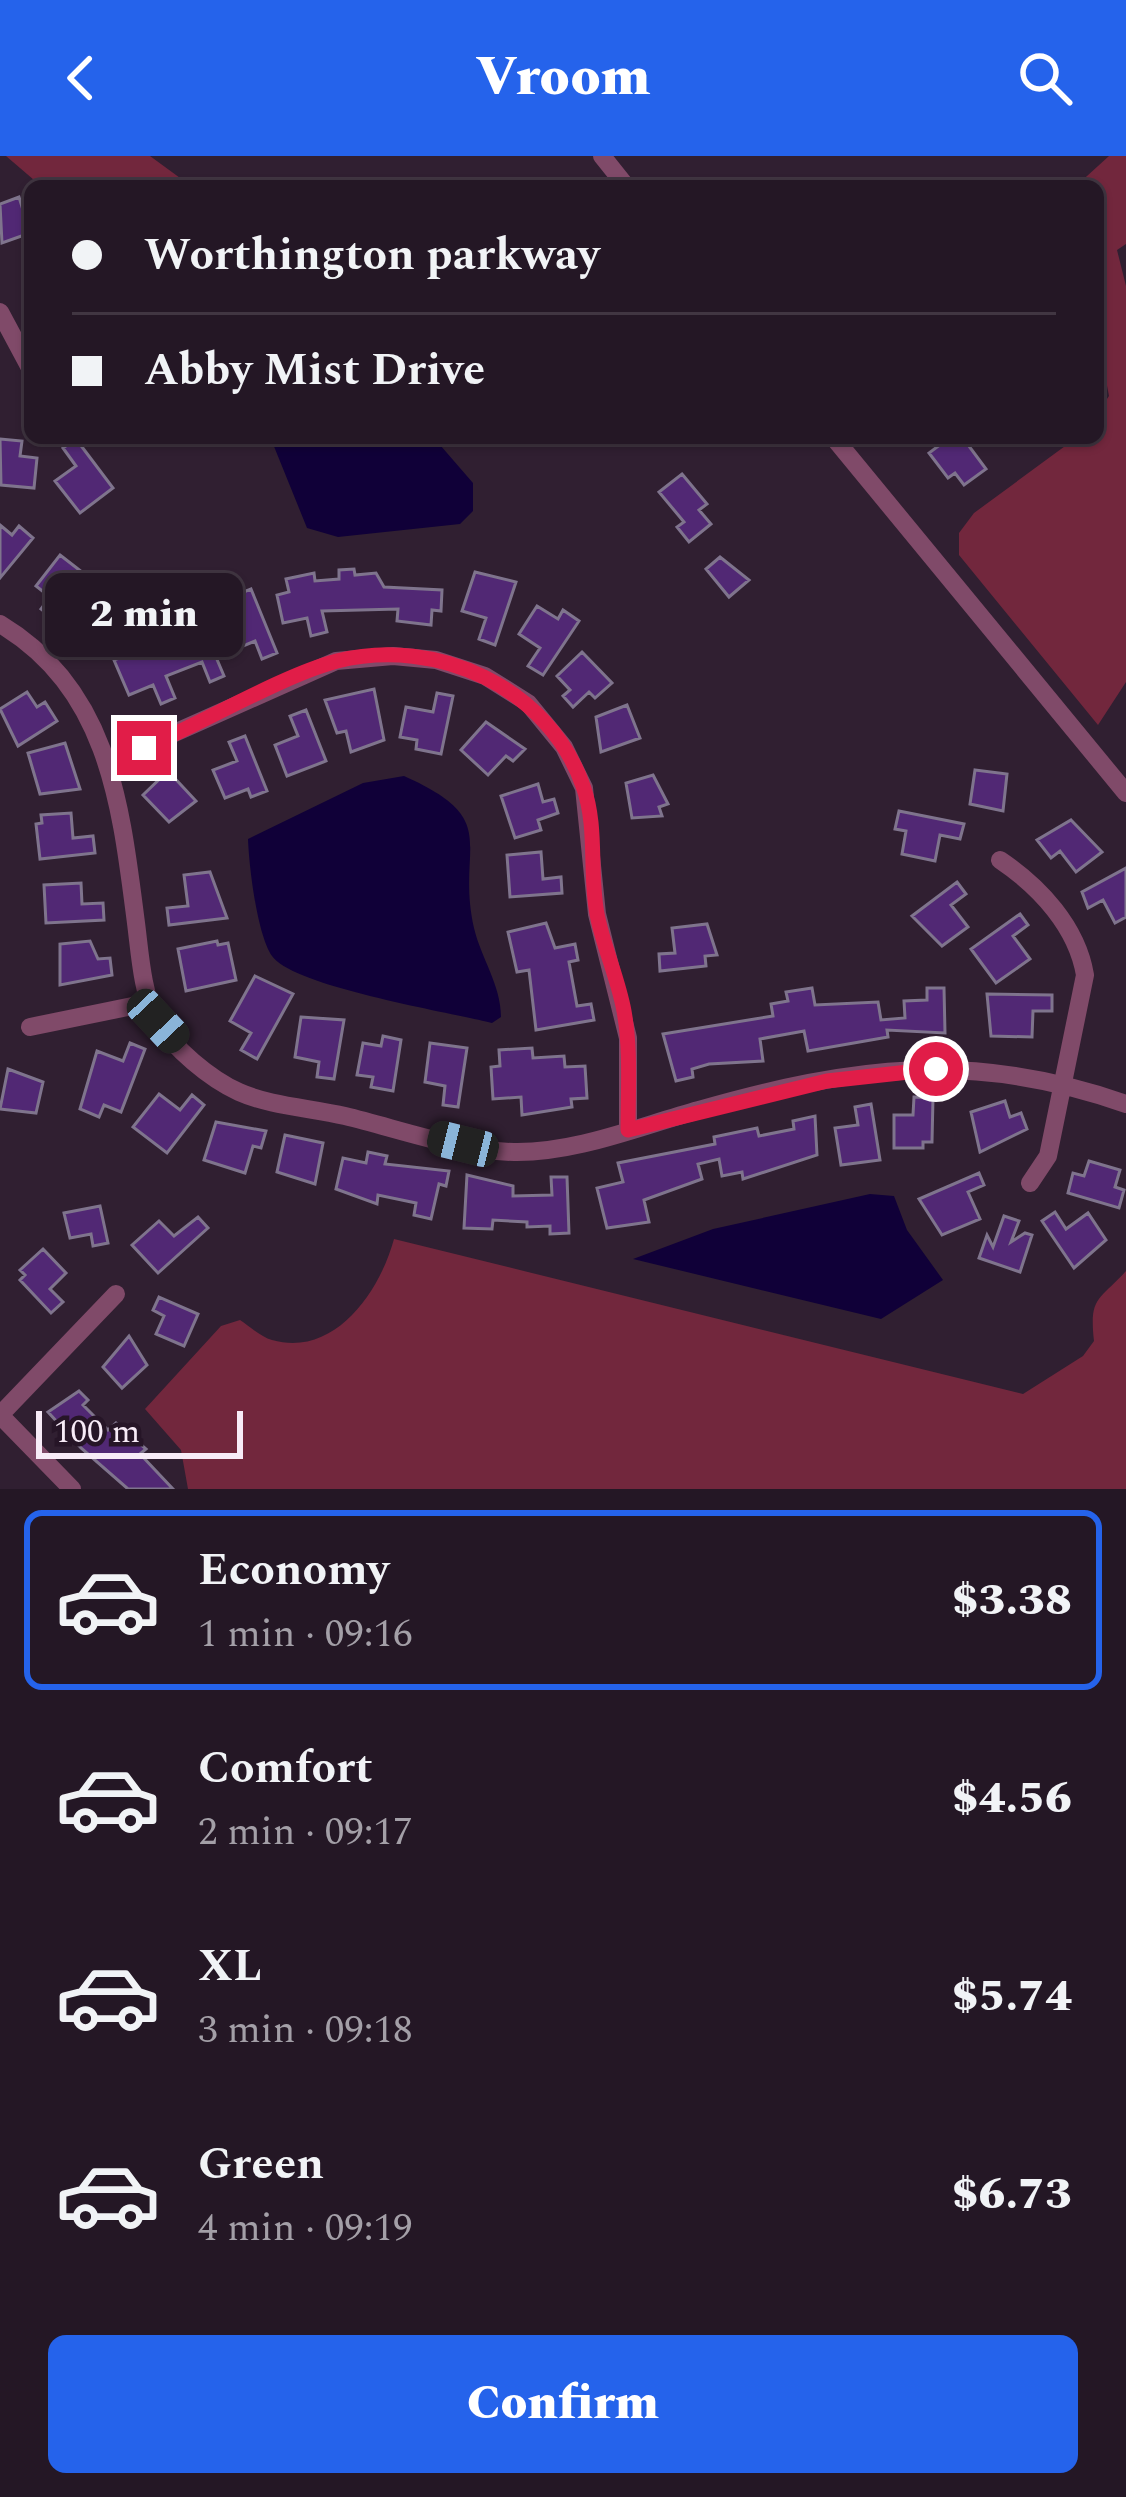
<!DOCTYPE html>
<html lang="en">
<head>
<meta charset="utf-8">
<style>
  :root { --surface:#241725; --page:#302432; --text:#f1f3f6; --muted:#a39fa7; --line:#413642; --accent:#2563eb }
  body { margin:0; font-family:Spectral,serif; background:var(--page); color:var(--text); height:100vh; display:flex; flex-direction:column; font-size:45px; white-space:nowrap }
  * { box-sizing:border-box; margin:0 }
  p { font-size:39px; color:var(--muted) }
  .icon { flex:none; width:66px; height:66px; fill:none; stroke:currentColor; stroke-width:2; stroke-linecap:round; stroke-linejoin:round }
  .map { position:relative; height:1333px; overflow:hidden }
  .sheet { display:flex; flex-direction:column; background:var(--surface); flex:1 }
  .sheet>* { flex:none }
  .guide { position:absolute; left:24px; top:24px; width:1080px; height:264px; border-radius:18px; box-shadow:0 3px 9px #0004,0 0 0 3px var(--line); display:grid; align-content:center; height:264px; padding:0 48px; background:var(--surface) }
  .scale { position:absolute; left:36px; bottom:30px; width:207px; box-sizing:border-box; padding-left:12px; border:6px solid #f7ebf7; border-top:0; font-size:33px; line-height:42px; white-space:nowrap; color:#f7ebf7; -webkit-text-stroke:9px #261527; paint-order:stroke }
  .end { position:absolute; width:54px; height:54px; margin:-27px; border:15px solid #e11d48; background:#fff; box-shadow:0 0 0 6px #fff }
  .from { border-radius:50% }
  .bubble { position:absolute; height:84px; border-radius:18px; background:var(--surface); box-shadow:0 3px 9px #0004,0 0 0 3px var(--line); font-size:39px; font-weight:800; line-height:84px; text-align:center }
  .car { position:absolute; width:36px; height:72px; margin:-36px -18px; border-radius:15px; box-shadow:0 0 9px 3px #0007; background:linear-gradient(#222 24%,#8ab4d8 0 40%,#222 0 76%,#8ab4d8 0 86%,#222 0) }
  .guide b { display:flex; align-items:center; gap:42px; height:114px; font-size:45px }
  .guide b+b { border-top:3px solid var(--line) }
  .guide i { width:30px; height:30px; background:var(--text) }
  ul { padding:21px 0 0; list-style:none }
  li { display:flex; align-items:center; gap:36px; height:180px; margin:0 24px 18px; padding:0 24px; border:6px solid transparent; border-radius:18px }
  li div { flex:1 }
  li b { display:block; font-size:45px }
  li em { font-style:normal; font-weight:800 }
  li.active { border-color:var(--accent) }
  li>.icon { width:108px; height:108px; stroke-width:1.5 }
  .cta { display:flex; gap:24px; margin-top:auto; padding:24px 48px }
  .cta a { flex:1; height:138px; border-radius:18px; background:var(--accent); color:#fff; font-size:48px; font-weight:800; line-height:138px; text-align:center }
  header { display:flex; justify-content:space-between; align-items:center; height:156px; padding:0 48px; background:var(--accent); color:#fff; font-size:54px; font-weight:800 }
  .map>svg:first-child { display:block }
  .green { fill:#72273d }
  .water { fill:#100038 }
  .building { fill:#512874; stroke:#7f748d; stroke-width:3 }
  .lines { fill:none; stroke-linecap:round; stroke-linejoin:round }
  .minor { stroke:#804a69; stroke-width:18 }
  .route { stroke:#e11d48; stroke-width:15 }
</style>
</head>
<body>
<header><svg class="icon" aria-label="back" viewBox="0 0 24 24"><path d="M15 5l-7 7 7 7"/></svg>Vroom<svg class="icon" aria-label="search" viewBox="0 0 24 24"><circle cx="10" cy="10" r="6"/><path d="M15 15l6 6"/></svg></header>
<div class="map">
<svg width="1126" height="1333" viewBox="0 0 1126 1333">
  <rect width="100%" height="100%" fill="#301f31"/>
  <path class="green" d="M6,0H150L191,30H41Z
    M1109,0H1126V88L1117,94L1126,130V526L1098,569L959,399V377L974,357L1076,282H1098V256L1109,240L1098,183V30H1076Z
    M394,1083L1023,1238L1083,1200L1094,1185C1089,1140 1099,1145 1126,1115V1333H188L181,1294L145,1253L221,1170L240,1164C249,1170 261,1181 272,1184C335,1202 380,1135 394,1083Z"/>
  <path class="water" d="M434,282L473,327V355L460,368L338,381L307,372L271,283Z
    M404,620C505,665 455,688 474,772C481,802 501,829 501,861L492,867C449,856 294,831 272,800C257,778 249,710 248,683L363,627Z
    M870,1038L894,1040L907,1074L943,1124L881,1163L633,1103L713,1073Z"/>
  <path class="building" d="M19,41L30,77L2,87L0,48Z
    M949,282H963L986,313L964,329L955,317L948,322L929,297Z
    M0,283L22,285L20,300L37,302L34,332L1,329Z
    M76,283L113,332L80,357L55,325L76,310L63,292Z
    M682,318L707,348L699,354L711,368L689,386L677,371L684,366L659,336Z
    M0,369L12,379L19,370L33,382L0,422Z
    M60,399L91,423L57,466L41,453L50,441L36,430Z
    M720,401L749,424L729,441L706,413Z
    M354,413L355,419L376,417L384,431L442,434L441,455L432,454L431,469L397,465L398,453L322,455L327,476L311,480L307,462L283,467L277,439L289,436L286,423L314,417L315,425L339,423V414Z
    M475,416L516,426L495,489L479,483L486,462L462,455Z
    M251,433L277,497L262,503L255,485L216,501L224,520L210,526L202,506L166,520L175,542L161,548L153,529L129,539L114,504L233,458L226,443Z
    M537,450L558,463L563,454L579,465L543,519L528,510L540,492L519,478Z
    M582,496L612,527L595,542L589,536L573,551L563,540L570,534L557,520Z
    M374,533L384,584L351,596L346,575L337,577L325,544Z
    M27,536L37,551L45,546L57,565L18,590L0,553Z
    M437,537L453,540L441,598L416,593L417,584L400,581L406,551L433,556Z
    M627,549L640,582L601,596L596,561Z
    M306,554L326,605L287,620L275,589L298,580L290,560Z
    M486,566L525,593L513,605L506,600L488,619L461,594Z
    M245,580L267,635L251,641L248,633L225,642L213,614L237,605L229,586Z
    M65,587L80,633L40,638L28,597Z
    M975,614L1007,618L1003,655L970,648Z
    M168,615L196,645L169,666L143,639Z
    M653,619L668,648L659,651L662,660L632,662L626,627Z
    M538,628L543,646L554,643L558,657L538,664L541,674L515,682L501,640Z
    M899,655L964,668L960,683L940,679L935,705L902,698L906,675L895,673Z
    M71,657L73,682L93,680L95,697L40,703L36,668L42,667L41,659Z
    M1071,664L1102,696L1076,716L1060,695L1051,702L1037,684Z
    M541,696L543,723L561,721L562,737L510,741L507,699Z
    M1126,712V761L1115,767L1103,744L1088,752L1082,736Z
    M210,716L227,762L169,769L167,752L188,750L184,719Z
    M957,726L966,738L951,749L968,771L942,790L912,760Z
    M81,727L82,748L103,747L104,764L46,767L44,729Z
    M1020,758L1028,769L1013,780L1030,803L996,827L971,793Z
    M546,767L555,792L575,788L578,804L569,806L577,850L591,848L594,864L536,874L529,814L517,816L508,776Z
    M707,768L717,799L705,800L706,810L660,815L659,798L675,797L672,772Z
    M90,785L98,803L110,802L112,819L60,829V788Z
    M217,785L218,789L228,787L236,824L186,835L178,793Z
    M255,820L293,838L257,903L241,894L251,877L230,865Z
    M812,832L815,849L878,846L881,864L905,862L904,845L927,844V832H944L945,877L887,874L888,881L808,895L804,875L760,883L763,905L709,908L692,913L693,921L676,925L663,878L773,860L771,848L788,845L786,836Z
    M987,838L1052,839V855H1033L1032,881L991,880Z
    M301,861L344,864L334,923L317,921L319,906L295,901Z
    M383,880L401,884L393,935L371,931L373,921L357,919L363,887L381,890Z
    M130,887L145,893L121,956L104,949L99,961L80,953L97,895L123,905Z
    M430,887L467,892L458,951L443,949L445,930L425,926Z
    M532,892L533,902L564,900L565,911L585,910L587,942L571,943L572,951L522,959L521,941L493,943L491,911L500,910L499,894Z
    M8,913L43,926L36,957L0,953Z
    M159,938L180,954L192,939L204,949L167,997L133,971Z
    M914,941L933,942L932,986H923V992H894V959H913Z
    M1005,945L1010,961L1021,957L1027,973L980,996L971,956Z
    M871,948L880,1004L841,1009L835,972L858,969L855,951Z
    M815,960L817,999L743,1023L742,1016L722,1020L719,1003L698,1008L702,1023L644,1044L649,1066L607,1072L597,1032L623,1026L618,1007L715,988L714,981L757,972L759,980L794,973L793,965Z
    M216,966L266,975L261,992L253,990L245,1017L204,1004Z
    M285,979L323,987L315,1028L277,1016Z
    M368,996L387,1000L385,1008L449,1015L446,1030L439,1028L431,1063L414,1059L416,1047L378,1039L377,1048L336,1033L343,1002L366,1007Z
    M1089,1005L1120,1014L1115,1031L1124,1034L1119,1052L1068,1037L1073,1017L1084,1020Z
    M979,1017L984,1029L968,1036L980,1063L942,1079L919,1043Z
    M467,1019L513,1030V1040L552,1039L551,1021H567L569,1077L550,1078V1070L527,1071V1066L493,1064L492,1073L464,1072Z
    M100,1050L108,1087L93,1090L91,1078L70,1082L64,1057Z
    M1055,1056L1066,1073L1088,1057L1106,1084L1074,1112L1042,1065Z
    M1004,1060L1019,1065L1011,1086L1025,1077L1032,1079L1020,1116L979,1102L987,1079L993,1091Z
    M198,1061L208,1072L158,1117L132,1089L159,1065L174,1080Z
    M43,1093L66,1117L50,1133L63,1146L51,1157L20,1124L25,1119L20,1114Z
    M159,1141L198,1158L184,1190L156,1178L164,1160L153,1154Z
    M129,1180L147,1209L122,1232L103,1211Z
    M79,1235L88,1244L83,1249L108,1274L116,1267L146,1293L140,1298L173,1333H128L81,1292L48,1256Z"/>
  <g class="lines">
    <path class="minor" d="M602,0L626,30
      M0,156L30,212
      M834,282L1126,637
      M0,468C110,534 121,651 136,767C140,798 142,837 157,865C173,892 210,923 239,936C270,950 312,952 345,960C399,973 458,995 514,996C576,997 640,970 699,954C853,910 973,894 1126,948
      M107,607L336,505L393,500L436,504L485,520L528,547L564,591L584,632L597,758L628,882V974
      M1000,704C1040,731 1077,771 1085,819L1048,1000L1030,1027
      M30,871L152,846
      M0,1259L116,1138
      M0,1259L72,1333"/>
  </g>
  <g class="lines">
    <path class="route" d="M144,592C201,568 281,520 337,505C437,480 549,532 583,630C598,671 589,716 597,758C603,790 618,822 624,855C631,894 628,934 628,974L827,925L936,913"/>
  </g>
</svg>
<div class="scale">100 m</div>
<i class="end from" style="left:936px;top:913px"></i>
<i class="end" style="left:144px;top:592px"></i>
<div class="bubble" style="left:45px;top:417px;width:198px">2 min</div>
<i class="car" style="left:158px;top:865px;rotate:137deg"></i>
<i class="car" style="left:463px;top:988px;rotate:284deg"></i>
<div class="guide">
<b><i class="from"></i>Worthington parkway</b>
<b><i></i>Abby Mist Drive</b>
</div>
</div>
<section class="sheet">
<ul>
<li class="active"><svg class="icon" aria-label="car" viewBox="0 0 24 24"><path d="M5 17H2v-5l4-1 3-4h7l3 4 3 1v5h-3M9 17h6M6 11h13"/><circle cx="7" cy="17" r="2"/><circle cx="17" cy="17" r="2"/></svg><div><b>Economy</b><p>1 min · 09:16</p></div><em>$3.38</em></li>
<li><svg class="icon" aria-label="car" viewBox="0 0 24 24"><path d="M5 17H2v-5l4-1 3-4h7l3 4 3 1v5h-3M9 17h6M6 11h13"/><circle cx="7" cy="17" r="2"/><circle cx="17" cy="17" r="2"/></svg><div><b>Comfort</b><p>2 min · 09:17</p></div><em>$4.56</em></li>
<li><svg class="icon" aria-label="car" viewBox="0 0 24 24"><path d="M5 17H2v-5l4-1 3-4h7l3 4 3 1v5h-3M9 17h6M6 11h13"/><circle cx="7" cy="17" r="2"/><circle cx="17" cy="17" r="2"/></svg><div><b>XL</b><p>3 min · 09:18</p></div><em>$5.74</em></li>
<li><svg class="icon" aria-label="car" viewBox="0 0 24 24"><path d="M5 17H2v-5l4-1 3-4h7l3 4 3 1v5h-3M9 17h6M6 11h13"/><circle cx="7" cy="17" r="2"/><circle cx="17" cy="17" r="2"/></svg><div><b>Green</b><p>4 min · 09:19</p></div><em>$6.73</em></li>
</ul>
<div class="cta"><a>Confirm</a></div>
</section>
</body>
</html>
